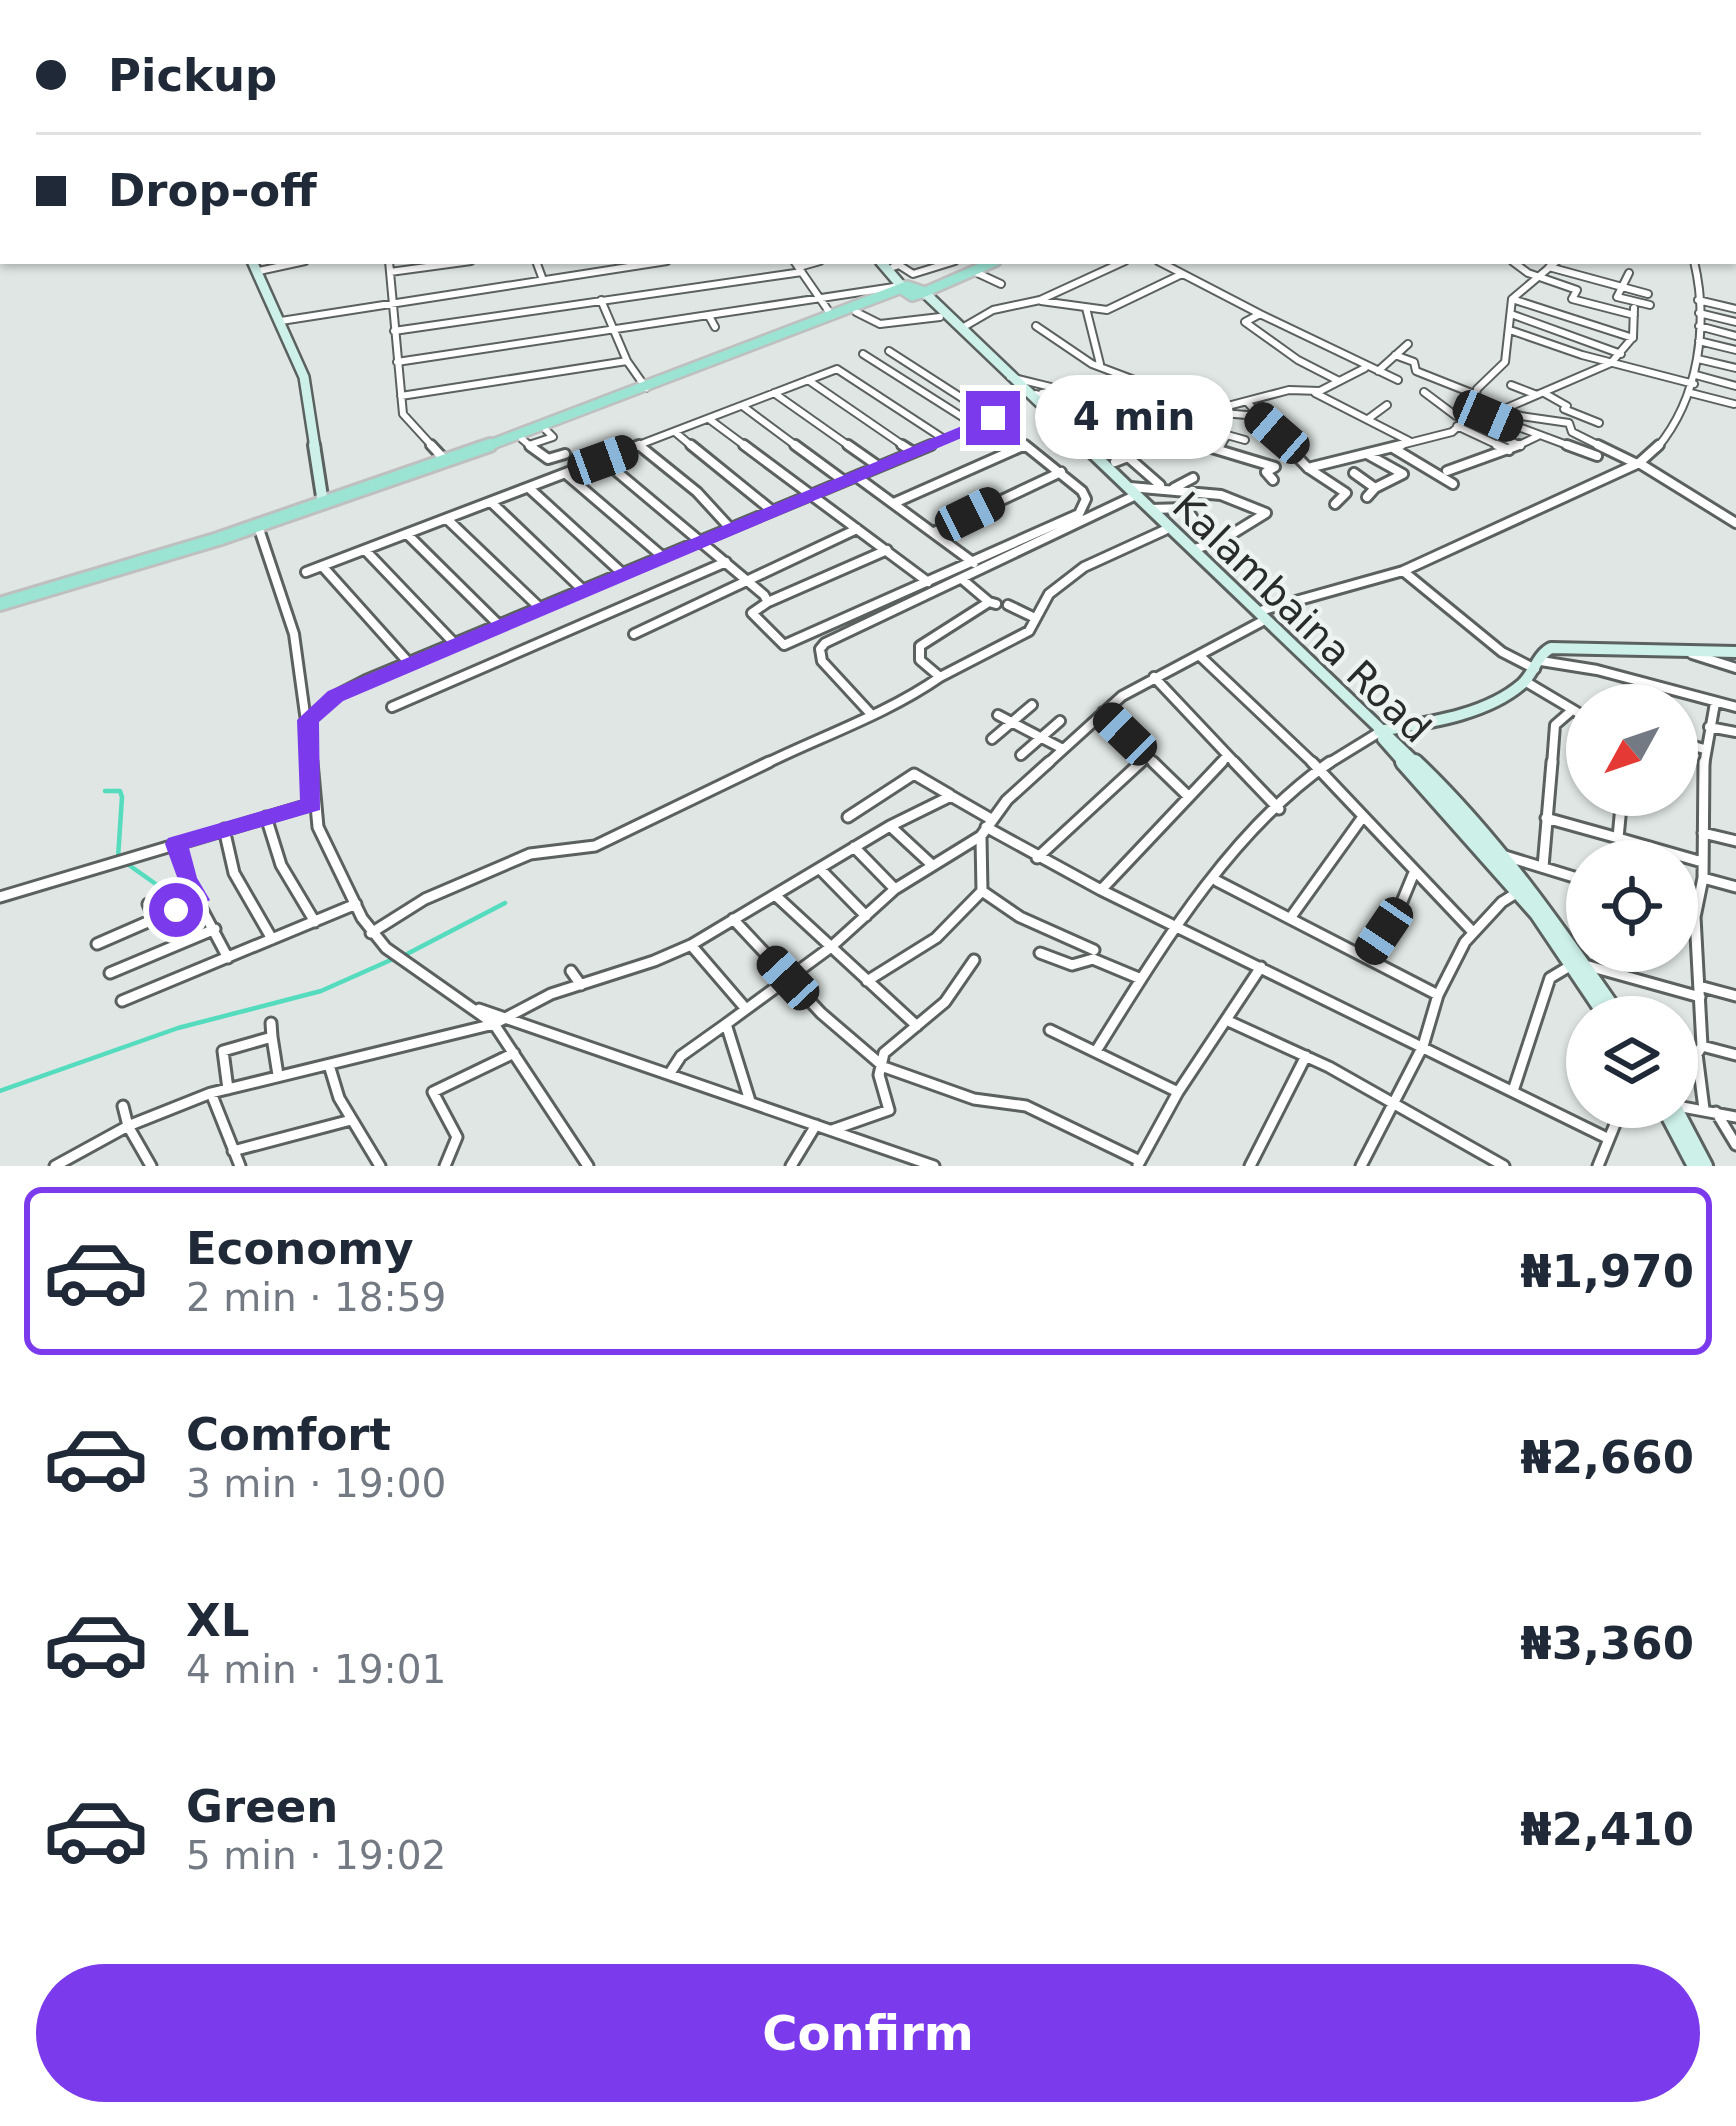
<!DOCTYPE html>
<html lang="en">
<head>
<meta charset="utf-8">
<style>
  :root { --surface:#fff; --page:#f2f2f3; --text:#1f2937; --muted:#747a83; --line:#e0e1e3; --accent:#7c3aed }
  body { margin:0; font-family:"DejaVu Sans",sans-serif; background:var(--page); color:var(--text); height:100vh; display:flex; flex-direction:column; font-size:45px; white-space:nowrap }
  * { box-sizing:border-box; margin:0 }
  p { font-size:39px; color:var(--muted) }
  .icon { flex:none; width:66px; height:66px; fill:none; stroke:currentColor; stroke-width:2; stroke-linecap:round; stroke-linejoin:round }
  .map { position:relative; height:1166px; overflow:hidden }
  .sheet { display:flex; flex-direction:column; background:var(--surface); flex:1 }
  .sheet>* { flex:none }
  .hud { position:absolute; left:0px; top:0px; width:1737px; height:264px; box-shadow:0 3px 9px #0004; display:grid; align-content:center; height:264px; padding:0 36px; background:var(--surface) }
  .needle { width:78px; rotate:230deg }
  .controls { position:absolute; left:1566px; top:684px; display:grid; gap:24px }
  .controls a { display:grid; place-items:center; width:132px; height:132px; border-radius:50%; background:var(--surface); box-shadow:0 3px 9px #0004; font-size:60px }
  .end { position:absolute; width:54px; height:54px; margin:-27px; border:15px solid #7c3aed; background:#fff; box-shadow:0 0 0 6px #fff }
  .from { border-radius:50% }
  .bubble { position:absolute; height:84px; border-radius:42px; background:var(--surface); box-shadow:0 3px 9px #0004; font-size:39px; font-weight:700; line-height:84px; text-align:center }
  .car { position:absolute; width:36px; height:72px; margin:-36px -18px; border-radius:15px; box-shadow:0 0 9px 3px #0007; background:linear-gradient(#222 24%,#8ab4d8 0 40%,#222 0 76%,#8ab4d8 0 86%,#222 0) }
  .hud b { display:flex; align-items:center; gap:42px; height:114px; font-size:45px }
  .hud b+b { border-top:3px solid var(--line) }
  .hud i { width:30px; height:30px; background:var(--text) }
  ul { padding:21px 0 0; list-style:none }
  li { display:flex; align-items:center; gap:36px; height:168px; margin:0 24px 18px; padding:0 12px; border:6px solid transparent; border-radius:18px }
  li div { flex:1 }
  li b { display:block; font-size:45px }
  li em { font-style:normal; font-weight:700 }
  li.selected { border-color:var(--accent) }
  li>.icon { width:108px; height:108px; stroke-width:1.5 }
  .action { display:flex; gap:24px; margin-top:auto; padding:24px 36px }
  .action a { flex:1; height:138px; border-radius:72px; background:var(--accent); color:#fff; font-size:48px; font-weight:700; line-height:138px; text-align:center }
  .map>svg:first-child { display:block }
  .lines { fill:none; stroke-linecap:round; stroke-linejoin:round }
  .stream { stroke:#55dcbe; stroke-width:4.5 }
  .street-far3-casing { stroke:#5b615f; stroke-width:9 }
  .street-far2-casing { stroke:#5b615f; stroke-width:10 }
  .street-far1-casing { stroke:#5b615f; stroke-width:14 }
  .street-casing { stroke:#5b615f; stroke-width:15 }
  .secondary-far3-casing { stroke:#5b615f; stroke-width:10 }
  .secondary-far2-casing { stroke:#5b615f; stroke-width:14 }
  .secondary-far1-casing { stroke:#5b615f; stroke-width:16 }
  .secondary-casing { stroke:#5b615f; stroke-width:20 }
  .primary-far1-casing { stroke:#bfbfbf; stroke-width:14 }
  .primary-casing { stroke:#bfbfbf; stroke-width:18 }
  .highway-casing { stroke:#bfbfbf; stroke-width:6 }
  .street-far3 { stroke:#fff; stroke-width:4.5 }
  .street-far2 { stroke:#fff; stroke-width:6 }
  .street-far1 { stroke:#fff; stroke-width:8 }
  .street { stroke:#fff; stroke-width:9 }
  .secondary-far3 { stroke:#cdf1e9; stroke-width:6 }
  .secondary-far2 { stroke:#cdf1e9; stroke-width:9 }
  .secondary-far1 { stroke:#cdf1e9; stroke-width:10 }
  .secondary { stroke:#cdf1e9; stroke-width:14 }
  .primary-far1 { stroke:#9be3d3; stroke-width:9 }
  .primary { stroke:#9be3d3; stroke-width:12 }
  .highway { fill:#58d1b5; fill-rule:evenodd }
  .route { fill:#7c3aed }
  .labels { text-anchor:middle; stroke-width:9; stroke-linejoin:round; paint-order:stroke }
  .street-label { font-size:39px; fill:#292b2b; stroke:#ecf3f1 }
</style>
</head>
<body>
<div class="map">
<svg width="1736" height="1166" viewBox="0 0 1736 1166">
  <rect width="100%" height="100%" fill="#dfe6e3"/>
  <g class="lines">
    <path class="stream" d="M105,791H120L122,797L118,858
      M126,863L160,887
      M405,955L505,903
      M0,1091L178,1028L321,991L393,959"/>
    <g class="street-far3-casing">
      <path id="street-far3" d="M750,0L755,3
        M815,0L820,3
        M872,0L879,3
        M915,0L921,3
        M935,0L942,3
        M1016,0L1021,3
        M1047,0L1053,3
        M1078,0L1084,3
        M1137,0L1143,3
        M1162,0L1168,3
        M1289,0L1295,3
        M1411,0L1421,3
        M1466,0L1477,3
        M1110,1L1117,0
        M6,3L15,0
        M97,3L103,0
        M493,3L509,0
        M698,3L714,0
        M776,3L791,0
        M844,3L858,0
        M1249,3L1264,0
        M1328,3L1339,0
        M1393,3L1401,0
        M1444,3L1451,0"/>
    </g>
    <g class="street-far2-casing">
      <path id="street-far2" d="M389,261L403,414L434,448
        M536,261L543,280
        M794,261L832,316
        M1158,261L1260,314L1245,322L1298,360L1339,381
        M1512,261L1528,273L1577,290L1572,299L1634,315
        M799,267L820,261
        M893,267L899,265L913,274L955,261
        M1549,267L1648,294
        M259,271L305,261
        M973,271L1001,284
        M390,272L471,261
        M1629,273L1617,297L1650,305
        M1512,299L1633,338
        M601,300L627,361L646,388
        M1698,300L1736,309
        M1041,301L1107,310L1182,274
        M1086,308L1100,364
        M856,312L880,324L940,317
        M1699,313L1736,322
        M1260,314L1398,380
        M1511,314L1621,354
        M709,316L715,327
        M281,321L667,261
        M1036,326L1092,364L1137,381L1150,392L1163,393
        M1699,326L1736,336
        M962,328L993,310L1040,300L1125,261
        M1510,330L1582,355L1694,384
        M394,331L802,272
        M1699,341L1736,350
        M889,351L993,418L987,421
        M863,354L975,425
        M1395,355L1414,362L1416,371L1474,394
        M1698,359L1736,368
        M397,362L894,287
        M1378,371L1408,344
        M1696,375L1736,386
        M1010,377L1059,389
        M808,380L907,448
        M1177,380H1189L1206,397L1204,408
        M1159,381L1171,391L1163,393L1204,408
        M1511,385L1537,395
        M1424,392L1456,416L1521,446
        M774,393L852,448
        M1042,393L1125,380
        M1315,393L1409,441
        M1544,393L1567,406L1564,409L1599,423
        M1691,393L1734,404
        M1036,394L1143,430
        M401,396L627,361
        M1475,397L1521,416L1569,423L1572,432L1604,448
        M1248,403L1289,448
        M744,407L799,448
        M1473,410L1575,448
        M1211,412L1258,416
        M1488,416L1611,363L1633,337L1634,308
        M709,419L748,448
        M1368,419L1387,405
        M986,422L1029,448
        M1457,426L1504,448
        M1149,430L1213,448
        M675,432L694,448
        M522,439L529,445L553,437L546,430
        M1083,444L1289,390L1320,391L1365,368
        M1220,447L1227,435L1245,440
        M631,448L837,369L944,439
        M924,448L986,422
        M1019,448L1025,445
        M1389,448L1452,432L1472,414L1477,389L1505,362L1512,299L1557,261
        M1513,448L1538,436
        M1657,448C1699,398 1709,324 1694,261"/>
    </g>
    <g class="street-far1-casing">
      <path id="street-far1" d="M431,445L445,460
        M691,445L770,509
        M744,445L928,582
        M795,445L844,481
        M848,445L878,466
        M902,445L913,452
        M1202,445L1275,467L1266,472L1273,480
        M1286,445L1308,468L1346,493L1335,504
        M1497,445L1509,450
        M1567,445L1597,456
        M1598,445L1635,463
        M530,446L548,459L565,454
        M640,446L697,492L730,528
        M1393,448L1453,484
        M603,460L764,595L768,602L752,613L784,645L1079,514L1086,499L1082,491L1025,445
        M1115,462L1128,457L1160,485
        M1639,463L1736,523
        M1308,468L1401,445
        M1447,471L1519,445
        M1354,473L1375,488L1403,474L1367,454
        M566,474L663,557
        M857,477L974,563
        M1130,487L1221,495L1266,513L1219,542L1194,549
        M529,488L622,573
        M1174,488L1193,478
        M1367,497L1375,488
        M491,502L583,590
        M894,503L1025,445
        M1151,509L1186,508L1211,544
        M447,519L539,607
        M259,529L294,634L312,765
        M934,532L1061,472
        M408,535L498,624
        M366,551L454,643
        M323,567L409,663
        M1403,571L1502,652L1535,669
        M306,572L639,445
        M963,580L989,602
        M768,602L887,550
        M1008,605L1033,617
        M1260,611L1403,571L1639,463L1659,445
        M634,634L857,529
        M1692,654L1736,668
        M1199,655L1315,765
        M1541,661L1597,670L1736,707
        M940,677L1029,631L1049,594L1084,567L1165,530
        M1154,677L1237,765
        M1528,683L1587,718
        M392,707L726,562
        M1103,712L1156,765
        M870,713L822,661L820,649L825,643L1132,497
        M998,715L1063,749
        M308,720L335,696L366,680L931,445
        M1709,727L1736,732
        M992,739L1032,705
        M1677,741L1704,749
        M1021,755L1060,721
        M763,765C822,736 887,714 940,677L920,660V646L989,602L996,604
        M1046,765L1122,696L1261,622
        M1138,765L1147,756
        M1219,765L1227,756
        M1326,765L1378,733
        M1552,765L1555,725L1570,712
        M1704,765L1715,703"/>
    </g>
    <g class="street-casing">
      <path id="street" d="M312,762L318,827L362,918L386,948L494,1024L588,1166
        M1153,762L1189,797
        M1234,762L1279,809
        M1312,762L1472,931
        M1704,762L1703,878L1695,917L1702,1046L1697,1054L1704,1109
        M1622,795L1618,838L1702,862
        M266,817L281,865L315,922
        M848,817L914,774L950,795
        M1546,818L1618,838
        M890,826L931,864
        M986,827L1101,890L1609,1139
        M224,829L234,873L272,939
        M1703,833L1736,841
        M176,844L186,879L228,958
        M854,847L895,889
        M1502,855L1587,881
        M1037,858L1141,762
        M1543,867L1552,762
        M820,869L866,916
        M1703,878L1736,887
        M1217,881L1438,995
        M1101,890L1222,762
        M982,891L1020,917L1094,950
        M775,895L917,1026
        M0,897L312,804
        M148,904L154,919
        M1677,911L1695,917
        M1291,917L1362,818
        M733,919L821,1013L884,1067L974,1099L1026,1106L1140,1161
        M371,933L425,899L530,854L595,846L769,762
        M97,944L198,900
        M691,945L746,1009
        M1040,953L1072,965L1093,959L1141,979
        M1367,957L1401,904L1413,875
        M1585,965L1700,997
        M571,971L581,985
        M110,973L215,929
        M867,981L936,938L982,891L981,838
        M1699,986L1736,996
        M122,1001L356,904
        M479,1009L934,1166
        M1226,1020L1329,1067L1504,1166
        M271,1023L272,1037
        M1050,1030L1178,1092
        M1702,1046L1736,1055
        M1677,1050L1697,1054
        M1096,1051C1159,950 1230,831 1330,762
        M329,1065L339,1098L380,1166
        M670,1073L681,1056L726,1024
        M228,1089L223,1051L272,1037L278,1075
        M1513,1091L1550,978L1570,966
        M211,1093L240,1166
        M750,1101L726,1024L831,947L895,889L981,836L1007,800L1049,762
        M123,1106L128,1126L151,1166
        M1677,1106L1736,1117
        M1716,1112L1736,1145
        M832,1130L889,1110L879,1075L884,1053L945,1002L974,960
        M233,1151L351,1120
        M1138,1165L1178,1092L1261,967
        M55,1166L128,1126L211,1093L494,1024L551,994L654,961L691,945L890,826L951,796L991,819
        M445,1166L457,1137L433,1092L514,1053
        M791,1166L816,1125
        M1250,1166L1306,1056
        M1361,1166L1423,1046L1438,995L1465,942L1502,902L1518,892
        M1598,1166L1622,1107"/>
    </g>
    <g class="secondary-far3-casing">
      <path id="secondary-far3" d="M1345,0L1355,3
        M146,3L154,0"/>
    </g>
    <g class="secondary-far2-casing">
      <path id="secondary-far2" d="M252,261L304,377L315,448
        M880,261L904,289
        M925,293L1087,448"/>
    </g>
    <g class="secondary-far1-casing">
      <path id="secondary-far1" d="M314,445L323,503
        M1084,445L1418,765
        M1379,731C1426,723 1485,716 1522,684C1534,673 1537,655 1551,648L1736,652
        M1383,739L1406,765"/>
    </g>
    <g class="secondary-casing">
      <path id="secondary" d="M1403,762L1537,913L1607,1017
        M1415,762C1494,837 1557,928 1619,1017
        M1664,1107L1695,1166
        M1674,1107L1705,1166"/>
    </g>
    <g class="primary-far1-casing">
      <path id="primary-far1" d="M925,292L996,261
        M482,448L907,286L925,292L912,296L903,290"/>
    </g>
    <g class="primary-casing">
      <path id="primary" d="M0,604L218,539L490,445"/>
    </g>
    <g class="highway-casing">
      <path id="highway" d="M1736,0V5L1723,3Z
        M0,206H3V212H0Z"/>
    </g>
    <use href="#street-far3" class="street-far3"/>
    <use href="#street-far2" class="street-far2"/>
    <use href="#street-far1" class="street-far1"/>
    <use href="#street" class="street"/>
    <use href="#secondary-far3" class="secondary-far3"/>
    <use href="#secondary-far2" class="secondary-far2"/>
    <use href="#secondary-far1" class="secondary-far1"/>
    <use href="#secondary" class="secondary"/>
    <use href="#primary-far1" class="primary-far1"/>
    <use href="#primary" class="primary"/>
    <use href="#highway" class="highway"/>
  </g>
  <path class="route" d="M993,413L999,415V422L343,701L319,722L320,810L189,848L197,878L210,900L185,916H167V903L184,896L165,844L168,838L300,800L297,720L328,691Z"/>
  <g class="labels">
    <g class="street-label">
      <text transform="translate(1302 617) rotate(44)" y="14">Kalambaina Road</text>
    </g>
  </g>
</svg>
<div class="controls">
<a><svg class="needle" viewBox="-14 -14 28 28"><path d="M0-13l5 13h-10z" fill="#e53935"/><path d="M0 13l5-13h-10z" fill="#747a83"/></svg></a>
<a><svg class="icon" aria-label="locate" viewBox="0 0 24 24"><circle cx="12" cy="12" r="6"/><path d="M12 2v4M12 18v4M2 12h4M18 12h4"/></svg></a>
<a><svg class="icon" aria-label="layers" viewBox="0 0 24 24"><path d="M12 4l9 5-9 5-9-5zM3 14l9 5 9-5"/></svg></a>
</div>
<i class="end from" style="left:176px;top:910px"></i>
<i class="end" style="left:993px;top:418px"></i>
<div class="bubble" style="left:1035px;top:375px;width:198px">4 min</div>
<i class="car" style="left:1488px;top:416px;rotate:113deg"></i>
<i class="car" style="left:1277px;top:433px;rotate:311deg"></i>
<i class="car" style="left:603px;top:460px;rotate:70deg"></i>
<i class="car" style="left:970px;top:514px;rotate:64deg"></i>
<i class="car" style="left:1125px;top:734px;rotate:314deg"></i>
<i class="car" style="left:1384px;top:931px;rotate:214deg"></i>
<i class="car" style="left:788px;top:978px;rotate:317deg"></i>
<div class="hud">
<b><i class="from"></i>Pickup</b>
<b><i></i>Drop-off</b>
</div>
</div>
<section class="sheet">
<ul>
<li class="selected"><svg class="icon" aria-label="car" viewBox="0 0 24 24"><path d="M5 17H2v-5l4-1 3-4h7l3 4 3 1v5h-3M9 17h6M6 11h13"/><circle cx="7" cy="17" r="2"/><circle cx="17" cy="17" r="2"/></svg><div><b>Economy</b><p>2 min · 18:59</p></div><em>₦1,970</em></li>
<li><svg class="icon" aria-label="car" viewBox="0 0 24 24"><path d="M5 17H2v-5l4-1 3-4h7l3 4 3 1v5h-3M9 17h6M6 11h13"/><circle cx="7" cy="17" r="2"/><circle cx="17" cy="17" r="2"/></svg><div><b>Comfort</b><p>3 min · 19:00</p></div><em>₦2,660</em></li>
<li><svg class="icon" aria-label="car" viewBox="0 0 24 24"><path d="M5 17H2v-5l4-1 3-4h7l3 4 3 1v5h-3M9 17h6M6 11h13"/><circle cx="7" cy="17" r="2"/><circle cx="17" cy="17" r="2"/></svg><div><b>XL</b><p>4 min · 19:01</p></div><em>₦3,360</em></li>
<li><svg class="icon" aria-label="car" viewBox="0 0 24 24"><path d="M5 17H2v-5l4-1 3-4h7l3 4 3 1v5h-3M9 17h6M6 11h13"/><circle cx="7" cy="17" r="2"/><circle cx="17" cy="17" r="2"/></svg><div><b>Green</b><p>5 min · 19:02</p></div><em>₦2,410</em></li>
</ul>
<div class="action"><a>Confirm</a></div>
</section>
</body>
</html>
